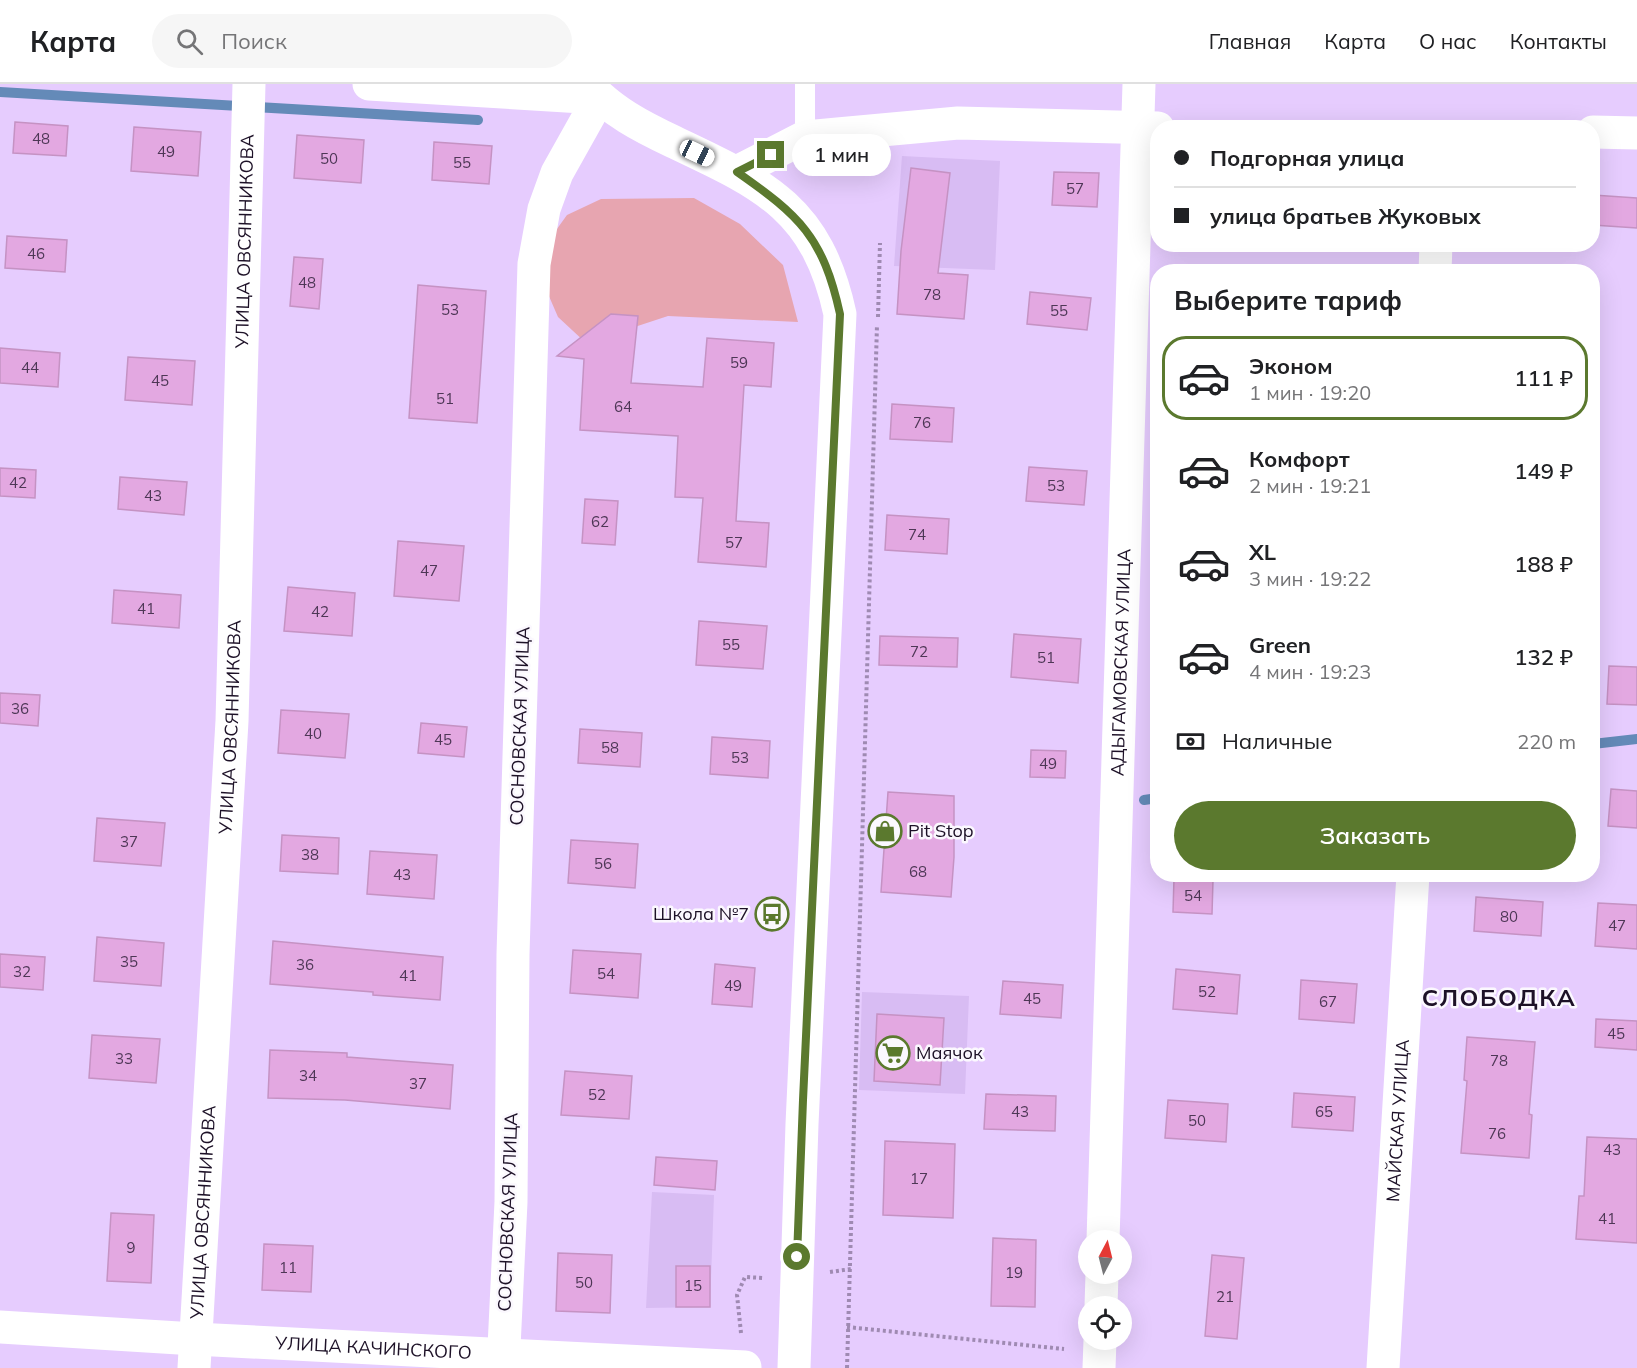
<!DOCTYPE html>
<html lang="ru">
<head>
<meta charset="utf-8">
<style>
  :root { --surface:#fff; --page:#f6f6f6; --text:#202124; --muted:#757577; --line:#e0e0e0; --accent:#5b792e }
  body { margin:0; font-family:Mulish,sans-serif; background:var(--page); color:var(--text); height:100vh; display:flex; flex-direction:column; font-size:22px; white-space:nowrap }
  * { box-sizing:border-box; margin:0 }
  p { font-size:20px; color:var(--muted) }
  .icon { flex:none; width:33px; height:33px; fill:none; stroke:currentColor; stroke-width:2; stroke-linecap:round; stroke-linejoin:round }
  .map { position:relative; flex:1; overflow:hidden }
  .sheet { position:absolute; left:1150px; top:180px; width:450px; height:618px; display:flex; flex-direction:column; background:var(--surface); border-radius:24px; box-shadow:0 6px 24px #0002 }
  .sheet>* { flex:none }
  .top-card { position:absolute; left:1150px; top:36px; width:450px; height:132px; border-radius:24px; box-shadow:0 6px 24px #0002; display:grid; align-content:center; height:132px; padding:0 24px; background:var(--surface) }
  .needle { width:39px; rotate:7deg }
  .tools { position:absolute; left:1078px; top:1146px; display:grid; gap:12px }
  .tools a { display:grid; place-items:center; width:54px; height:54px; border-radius:50%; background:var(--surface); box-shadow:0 6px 24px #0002; font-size:30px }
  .end { position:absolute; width:27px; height:27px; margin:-14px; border:8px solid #5b792e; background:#fff; box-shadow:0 0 0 3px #fff }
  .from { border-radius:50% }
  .bubble { position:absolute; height:42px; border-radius:21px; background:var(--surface); box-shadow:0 6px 24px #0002; font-size:20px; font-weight:600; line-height:42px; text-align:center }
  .car { position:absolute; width:18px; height:36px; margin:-18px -9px; border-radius:8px; box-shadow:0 0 4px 2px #0007; background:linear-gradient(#fff 24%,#345 0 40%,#fff 0 76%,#345 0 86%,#fff 0) }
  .top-card b { display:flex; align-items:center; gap:21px; height:57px; font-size:22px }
  .top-card b+b { border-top:2px solid var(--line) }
  .top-card i { width:15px; height:15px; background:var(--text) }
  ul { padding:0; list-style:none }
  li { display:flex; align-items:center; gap:18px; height:84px; margin:0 12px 9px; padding:0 12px; border:3px solid transparent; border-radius:24px }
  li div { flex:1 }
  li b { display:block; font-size:22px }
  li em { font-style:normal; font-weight:600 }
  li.current { border-color:var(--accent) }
  li>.icon { width:54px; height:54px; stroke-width:1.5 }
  h2 { padding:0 24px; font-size:27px; line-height:72px }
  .pay { display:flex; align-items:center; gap:15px; height:66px; padding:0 24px; font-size:22px }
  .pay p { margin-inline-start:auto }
  .button { display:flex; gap:12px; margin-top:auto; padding:12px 24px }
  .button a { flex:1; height:69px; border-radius:36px; background:var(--accent); color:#fff; font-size:24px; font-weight:600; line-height:69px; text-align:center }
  header { display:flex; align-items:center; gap:36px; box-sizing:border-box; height:84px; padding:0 30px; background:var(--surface); border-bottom:2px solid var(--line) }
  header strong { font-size:28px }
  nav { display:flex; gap:33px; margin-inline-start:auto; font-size:21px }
  .search { width:420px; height:54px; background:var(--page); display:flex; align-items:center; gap:15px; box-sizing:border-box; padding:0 21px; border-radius:33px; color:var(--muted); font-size:22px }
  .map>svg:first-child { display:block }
  .built { fill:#d8bcf3 }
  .green { fill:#e7a5b0 }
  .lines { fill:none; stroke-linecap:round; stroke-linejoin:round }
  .stream { stroke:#648ab8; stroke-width:10 }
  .building { fill:#e3a8e1; stroke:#c592c3; stroke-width:1.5 }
  .path { stroke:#9f8ab2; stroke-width:4; stroke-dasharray:3 3; stroke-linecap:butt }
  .service { stroke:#fff; stroke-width:20 }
  .minor { stroke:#fff; stroke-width:33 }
  .tertiary { stroke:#fff; stroke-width:33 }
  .route { stroke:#5b792e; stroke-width:8 }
  .labels { text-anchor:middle; stroke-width:5; stroke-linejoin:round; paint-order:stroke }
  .number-label { font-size:15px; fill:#4e3756 }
  .street-label { font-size:18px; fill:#1d1127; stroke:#fbf8fe }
  .poi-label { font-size:18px; fill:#1d1127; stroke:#fbf8fe; text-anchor:start }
  .district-label { font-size:24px; font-weight:bold; letter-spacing:1.5px; fill:#1d1127; stroke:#fbf8fe }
</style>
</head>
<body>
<header>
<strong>Карта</strong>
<div class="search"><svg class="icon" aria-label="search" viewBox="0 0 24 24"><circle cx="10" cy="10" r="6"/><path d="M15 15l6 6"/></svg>Поиск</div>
<nav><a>Главная</a><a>Карта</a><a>О нас</a><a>Контакты</a></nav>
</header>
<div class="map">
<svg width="1637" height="1284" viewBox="0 0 1637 1284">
  <rect width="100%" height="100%" fill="#e6ccfe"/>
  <path class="built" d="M902,72L1000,77L995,186L894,182Z
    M862,908L969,912L965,1010L859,1006Z
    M652,1108L714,1111L710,1223L646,1224Z"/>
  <path class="green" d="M694,114L740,140L783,181L798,238L668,232L586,259L558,233L545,203L549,156L567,131L601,115Z"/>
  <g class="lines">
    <path class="stream" d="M0,8L478,36
      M1593,660L1637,655
      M1144,716L1158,714"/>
  </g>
  <path class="building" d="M15,38L68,42L66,72L13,69Z
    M134,43L201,48L198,92L131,87Z
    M297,51L364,56L361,99L294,94Z
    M434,58L492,62L489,100L432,96Z
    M911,84L950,89L938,189L968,191L964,235L897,230L901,167Z
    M1054,88L1099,89L1097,123L1052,121Z
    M1593,111L1637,114V144L1593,141Z
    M7,152L67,156L65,188L5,184Z
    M294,173L323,175L319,225L290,222Z
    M418,201L486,207L477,339L409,334Z
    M1030,208L1091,214L1087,246L1027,240Z
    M611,230L638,232L631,299L703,303L707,254L774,259L771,303L744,301L736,437L769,439L766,483L698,478L703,414L675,413L678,352L580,346L584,275L557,272Z
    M0,264L60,269L58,303L0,299Z
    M128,273L195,277L192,321L125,316Z
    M892,320L954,324L952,358L890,355Z
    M1029,383L1087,387L1084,421L1026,417Z
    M0,384L36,386L35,414L0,412Z
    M120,393L187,398L184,431L118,425Z
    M585,415L618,417L615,461L582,459Z
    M887,431L949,435L947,470L885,466Z
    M398,457L464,462L459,517L394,512Z
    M288,503L355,509L352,552L284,547Z
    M114,506L181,511L179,544L112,539Z
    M699,537L767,542L763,585L696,581Z
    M1014,550L1081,555L1078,599L1011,593Z
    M880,552L958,554L957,583L879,581Z
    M1609,582L1637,583V621L1607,620Z
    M0,609L40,611L38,642L0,639Z
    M281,626L349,630L345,674L278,669Z
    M421,639L467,643L464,673L418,669Z
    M580,645L642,649L640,683L578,679Z
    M712,653L770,657L768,694L710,690Z
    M1031,666L1066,667L1065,694L1030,693Z
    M1611,705L1637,707V744L1608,742Z
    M888,708L954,712V773L951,813L881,808Z
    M97,734L165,739L161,782L94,777Z
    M282,751L339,754L338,790L280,787Z
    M571,756L638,760L635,804L568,799Z
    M370,767L437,771L434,815L367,810Z
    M1174,794L1213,796L1212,830L1173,828Z
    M1476,813L1543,818L1541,852L1474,847Z
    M1598,819L1637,821V865L1595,862Z
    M97,853L164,859L161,902L94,897Z
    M273,857L443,873L440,916L373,911V908L270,900Z
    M573,866L641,870L638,914L570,909Z
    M0,870L45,873L43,906L0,903Z
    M715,880L755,884L752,923L712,920Z
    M1176,885L1240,891L1237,930L1173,925Z
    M1301,896L1357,900L1354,939L1299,935Z
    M1003,897L1063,901L1061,934L1000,930Z
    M877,930L944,934L940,1001L874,997Z
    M1596,935L1637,937V966L1595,963Z
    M92,951L160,955L156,999L89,994Z
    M1467,953L1535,958L1529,1030L1532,1031L1529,1074L1461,1069L1467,997L1464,996Z
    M270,966L347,969V973L453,981L450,1025L345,1016L268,1014Z
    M565,987L632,992L629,1035L561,1031Z
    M1294,1009L1355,1013L1353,1047L1292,1043Z
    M986,1010L1056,1012L1055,1047L984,1045Z
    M1168,1016L1228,1020L1226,1058L1165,1054Z
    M1587,1053L1637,1055V1159L1576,1155L1579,1112H1584Z
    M885,1057L955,1060L953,1134L883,1131Z
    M656,1073L717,1077L715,1106L654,1101Z
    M111,1129L154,1131L151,1199L107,1197Z
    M993,1154L1036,1156L1035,1223L991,1222Z
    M264,1160L313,1162L311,1208L262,1206Z
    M558,1169L612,1171L610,1229L556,1227Z
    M1212,1171L1244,1174L1237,1255L1205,1252Z
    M676,1182H710V1223H676Z"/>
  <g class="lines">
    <path class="path" d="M878,233L880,159
      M830,1188L851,1185
      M847,1243L1064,1265
      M741,1249L737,1211L745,1193L763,1194
      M847,1284L877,241"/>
    <path class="service" d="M805,53V0"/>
    <g class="minor">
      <path d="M369,0L599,14L557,89L544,125L534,180L513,870L511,1118L503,1284"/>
      <path d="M1593,48L1637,49"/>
      <path d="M737,88L805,53L958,39L1158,44"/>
      <path d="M1435,188L1436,160"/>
      <path id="s1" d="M1103,1156L1139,0"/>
      <path d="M1101,1222L1102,1190"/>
      <path id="s2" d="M0,1243L195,1255L745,1283"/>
      <path id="s3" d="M194,1284L232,637L249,0"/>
      <path d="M1099,1284L1100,1256"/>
      <path id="s4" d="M1383,1284L1413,790"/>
    </g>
    <path class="tertiary" d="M587,0C611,27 642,43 674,58C765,101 817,124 840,230L802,1040L794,1284"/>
  </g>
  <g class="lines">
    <path class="route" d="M771,71L737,88C800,132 823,153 840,230L803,1016L797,1173"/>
  </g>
  <defs>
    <g id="shop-ring" transform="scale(1.725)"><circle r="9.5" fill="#fbf8fe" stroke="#5b792e" stroke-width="1.5"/><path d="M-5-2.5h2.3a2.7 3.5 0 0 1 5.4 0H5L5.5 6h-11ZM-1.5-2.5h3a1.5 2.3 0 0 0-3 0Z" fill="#5b792e"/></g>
    <g id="bus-ring" transform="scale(1.725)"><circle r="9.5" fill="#fbf8fe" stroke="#5b792e" stroke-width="1.5"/><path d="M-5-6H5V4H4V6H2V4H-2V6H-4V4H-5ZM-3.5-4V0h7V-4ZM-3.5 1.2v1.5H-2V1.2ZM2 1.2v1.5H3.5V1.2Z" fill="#5b792e"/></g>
    <g id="supermarket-ring" transform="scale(1.725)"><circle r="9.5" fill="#fbf8fe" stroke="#5b792e" stroke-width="1.5"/><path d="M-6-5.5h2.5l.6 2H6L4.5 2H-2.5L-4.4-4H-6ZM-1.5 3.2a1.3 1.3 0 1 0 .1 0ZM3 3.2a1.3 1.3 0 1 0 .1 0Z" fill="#5b792e"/></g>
  </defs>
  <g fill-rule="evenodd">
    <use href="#shop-ring" x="885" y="747"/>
    <use href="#bus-ring" x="772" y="830"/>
    <use href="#supermarket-ring" x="893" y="969"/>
  </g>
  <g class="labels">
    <g class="number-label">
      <text x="41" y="60">48</text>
      <text x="166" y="73">49</text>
      <text x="329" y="80">50</text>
      <text x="462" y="84">55</text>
      <text x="1075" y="110">57</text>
      <text x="36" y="175">46</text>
      <text x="307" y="204">48</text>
      <text x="932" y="216">78</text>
      <text x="450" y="231">53</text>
      <text x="1059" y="232">55</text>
      <text x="739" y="284">59</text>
      <text x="30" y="289">44</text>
      <text x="160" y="302">45</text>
      <text x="445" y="320">51</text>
      <text x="623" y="328">64</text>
      <text x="922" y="344">76</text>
      <text x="18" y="404">42</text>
      <text x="1056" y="407">53</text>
      <text x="153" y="417">43</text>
      <text x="600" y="443">62</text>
      <text x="917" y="456">74</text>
      <text x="734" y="464">57</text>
      <text x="429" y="492">47</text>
      <text x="146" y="530">41</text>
      <text x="320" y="533">42</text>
      <text x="731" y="566">55</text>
      <text x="919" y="573">72</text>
      <text x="1046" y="579">51</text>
      <text x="20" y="630">36</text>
      <text x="313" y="655">40</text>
      <text x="443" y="661">45</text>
      <text x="610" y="669">58</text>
      <text x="740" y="679">53</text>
      <text x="1048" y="685">49</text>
      <text x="129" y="763">37</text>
      <text x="310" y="776">38</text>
      <text x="603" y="785">56</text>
      <text x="918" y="793">68</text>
      <text x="402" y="796">43</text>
      <text x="1193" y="817">54</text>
      <text x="1509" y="838">80</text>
      <text x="1617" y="847">47</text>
      <text x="129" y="883">35</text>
      <text x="305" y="886">36</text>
      <text x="22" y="893">32</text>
      <text x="606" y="895">54</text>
      <text x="408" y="897">41</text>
      <text x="733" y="907">49</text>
      <text x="1207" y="913">52</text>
      <text x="1032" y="920">45</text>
      <text x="1328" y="923">67</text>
      <text x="1616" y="955">45</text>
      <text x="124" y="980">33</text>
      <text x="1499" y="982">78</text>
      <text x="308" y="997">34</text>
      <text x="418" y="1005">37</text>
      <text x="597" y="1016">52</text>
      <text x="1020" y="1033">43</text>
      <text x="1324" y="1033">65</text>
      <text x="1197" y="1042">50</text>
      <text x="1497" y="1055">76</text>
      <text x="1612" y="1071">43</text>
      <text x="919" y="1100">17</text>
      <text x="1607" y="1140">41</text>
      <text x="131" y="1169">9</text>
      <text x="288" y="1189">11</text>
      <text x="1014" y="1194">19</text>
      <text x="584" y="1204">50</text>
      <text x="693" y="1207">15</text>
      <text x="1225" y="1218">21</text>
    </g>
    <g class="street-label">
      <text dy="6" stroke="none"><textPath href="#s3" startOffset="1128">УЛИЦА ОВСЯННИКОВА</textPath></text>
      <text dy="6" stroke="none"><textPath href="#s1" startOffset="578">АДЫГАМОВСКАЯ УЛИЦА</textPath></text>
      <text dy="6" stroke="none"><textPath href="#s3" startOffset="642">УЛИЦА ОВСЯННИКОВА</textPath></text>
      <text transform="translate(520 642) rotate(-88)" y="6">СОСНОВСКАЯ УЛИЦА</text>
      <text dy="6" stroke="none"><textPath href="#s4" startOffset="248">МАЙСКАЯ УЛИЦА</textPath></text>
      <text dy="6" stroke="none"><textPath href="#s3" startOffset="156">УЛИЦА ОВСЯННИКОВА</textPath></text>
      <text transform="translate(508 1128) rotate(-88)" y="6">СОСНОВСКАЯ УЛИЦА</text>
      <text dy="6" stroke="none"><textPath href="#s2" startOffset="374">УЛИЦА КАЧИНСКОГО</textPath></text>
    </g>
    <g class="poi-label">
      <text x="908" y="753">Pit Stop</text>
      <text x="749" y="836" text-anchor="end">Школа №7</text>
      <text x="916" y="975">Маячок</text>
    </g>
    <g class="district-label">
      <text x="1499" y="922">СЛОБОДКА</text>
    </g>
  </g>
</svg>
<div class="tools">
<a><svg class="needle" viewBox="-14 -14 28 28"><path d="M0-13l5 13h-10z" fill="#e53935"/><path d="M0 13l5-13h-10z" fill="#757577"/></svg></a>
<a><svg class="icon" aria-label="locate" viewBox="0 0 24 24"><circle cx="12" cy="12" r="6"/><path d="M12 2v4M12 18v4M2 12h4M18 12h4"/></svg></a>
</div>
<i class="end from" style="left:797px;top:1173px"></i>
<i class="end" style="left:771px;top:71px"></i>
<div class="bubble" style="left:792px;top:50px;width:99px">1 мин</div>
<i class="car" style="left:697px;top:69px;rotate:115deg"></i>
<div class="top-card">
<b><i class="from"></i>Подгорная улица</b>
<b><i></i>улица братьев Жуковых</b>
</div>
<section class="sheet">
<h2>Выберите тариф</h2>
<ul>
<li class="current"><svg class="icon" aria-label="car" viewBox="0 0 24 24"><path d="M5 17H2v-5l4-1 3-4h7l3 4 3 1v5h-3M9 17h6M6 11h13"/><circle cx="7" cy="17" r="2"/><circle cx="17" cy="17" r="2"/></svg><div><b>Эконом</b><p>1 мин · 19:20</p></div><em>111 ₽</em></li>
<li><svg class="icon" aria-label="car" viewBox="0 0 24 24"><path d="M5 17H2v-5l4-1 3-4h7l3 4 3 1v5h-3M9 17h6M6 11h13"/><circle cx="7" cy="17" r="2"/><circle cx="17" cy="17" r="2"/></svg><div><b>Комфорт</b><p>2 мин · 19:21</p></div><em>149 ₽</em></li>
<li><svg class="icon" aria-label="car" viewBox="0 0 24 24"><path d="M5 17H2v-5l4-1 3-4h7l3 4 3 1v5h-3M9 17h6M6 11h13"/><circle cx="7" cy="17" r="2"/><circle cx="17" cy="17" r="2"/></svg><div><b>XL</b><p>3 мин · 19:22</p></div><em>188 ₽</em></li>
<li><svg class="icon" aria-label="car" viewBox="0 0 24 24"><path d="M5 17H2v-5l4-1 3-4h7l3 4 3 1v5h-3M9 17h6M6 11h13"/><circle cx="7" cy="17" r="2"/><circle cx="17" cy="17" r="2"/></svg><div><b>Green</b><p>4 мин · 19:23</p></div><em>132 ₽</em></li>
</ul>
<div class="pay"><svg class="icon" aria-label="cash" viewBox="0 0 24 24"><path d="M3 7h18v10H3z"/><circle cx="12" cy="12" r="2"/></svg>Наличные<p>220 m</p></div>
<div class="button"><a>Заказать</a></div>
</section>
</div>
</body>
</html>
